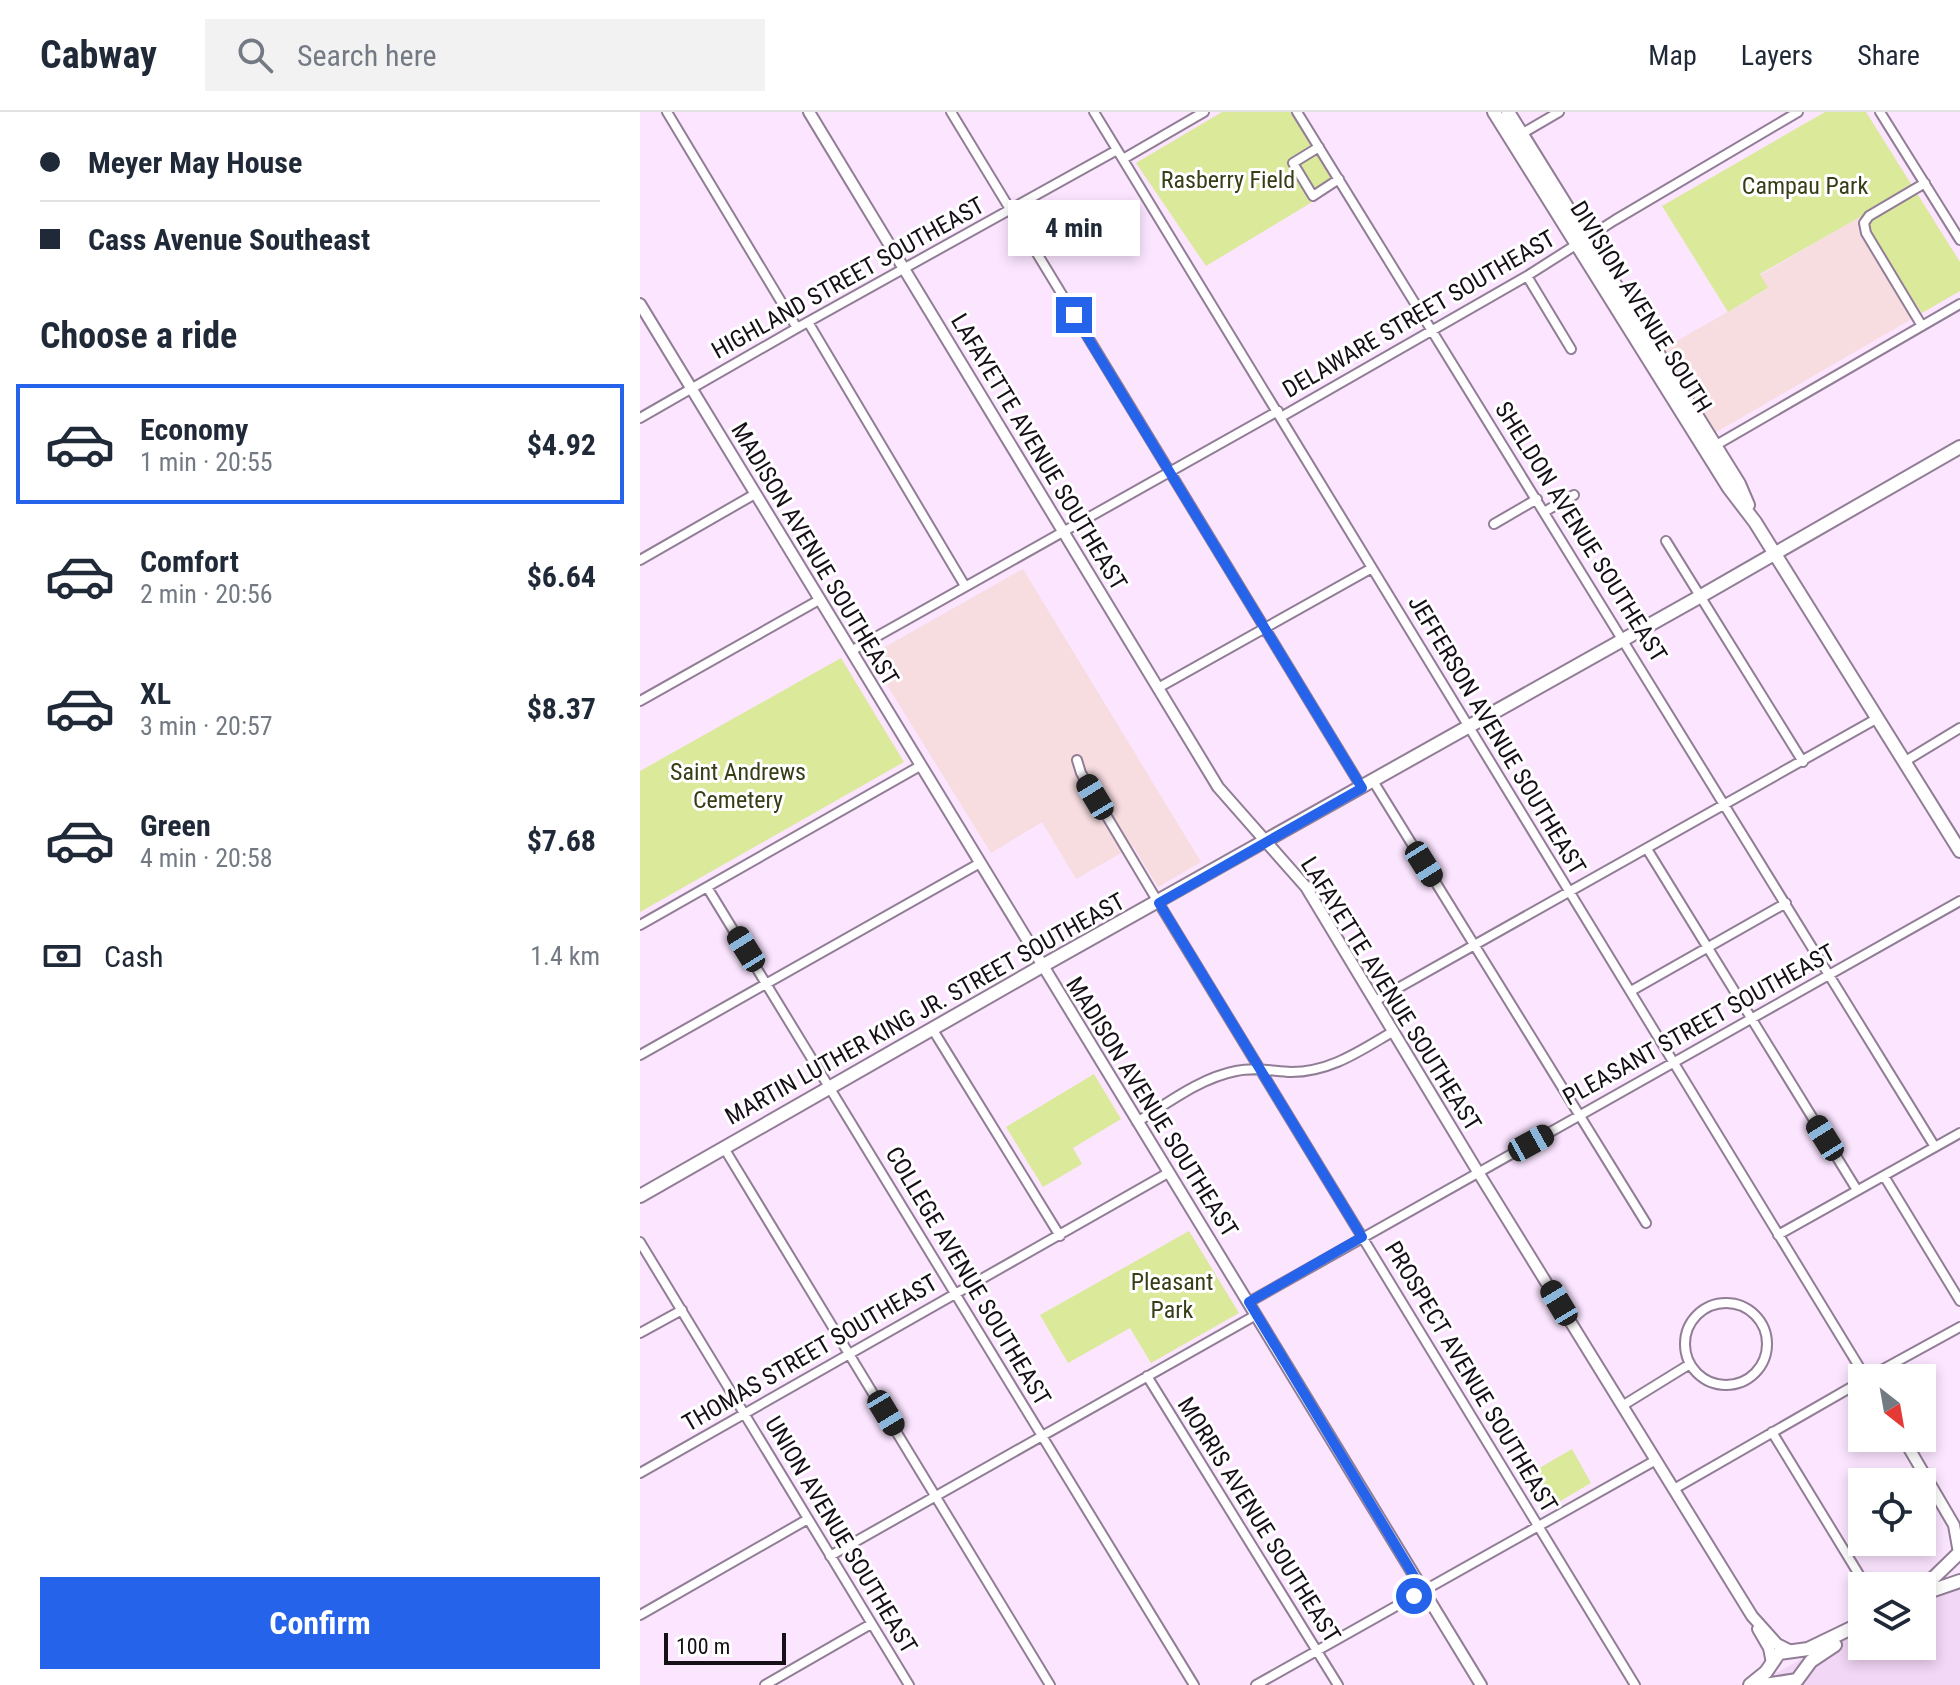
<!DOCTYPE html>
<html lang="en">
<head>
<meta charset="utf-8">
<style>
  :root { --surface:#fff; --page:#f2f2f3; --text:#1f2937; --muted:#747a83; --line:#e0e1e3; --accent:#2563eb }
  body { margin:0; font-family:"Roboto Condensed",sans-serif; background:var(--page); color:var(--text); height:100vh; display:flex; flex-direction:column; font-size:30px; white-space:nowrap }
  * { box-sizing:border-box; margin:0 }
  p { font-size:26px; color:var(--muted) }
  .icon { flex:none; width:44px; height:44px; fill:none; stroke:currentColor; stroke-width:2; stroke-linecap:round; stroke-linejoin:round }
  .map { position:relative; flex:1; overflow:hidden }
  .details { display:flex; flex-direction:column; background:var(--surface); width:640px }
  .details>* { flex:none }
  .top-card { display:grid; align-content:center; height:176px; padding:0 40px; background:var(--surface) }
  .needle { width:52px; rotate:149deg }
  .tools { position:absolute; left:1208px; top:1252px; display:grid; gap:16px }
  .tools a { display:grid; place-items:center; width:88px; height:88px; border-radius:0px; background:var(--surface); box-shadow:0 4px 12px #0003; font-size:40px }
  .scale { position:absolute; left:24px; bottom:20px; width:122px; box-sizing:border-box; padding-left:8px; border:4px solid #170f18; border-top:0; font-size:22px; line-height:28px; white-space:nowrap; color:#170f18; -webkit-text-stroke:6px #fff; paint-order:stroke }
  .end { position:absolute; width:36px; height:36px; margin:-18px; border:10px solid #2563eb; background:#fff; box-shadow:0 0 0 4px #fff }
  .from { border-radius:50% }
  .bubble { position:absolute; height:56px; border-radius:0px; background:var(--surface); box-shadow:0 4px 12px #0003; font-size:26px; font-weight:700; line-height:56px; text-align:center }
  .car { position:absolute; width:24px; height:48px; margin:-24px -12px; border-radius:10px; box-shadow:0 0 6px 2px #0007; background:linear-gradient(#222 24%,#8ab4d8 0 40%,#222 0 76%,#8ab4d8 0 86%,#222 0) }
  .top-card b { display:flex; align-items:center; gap:28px; height:76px; font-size:30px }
  .top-card b+b { border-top:2px solid var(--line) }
  .top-card i { width:20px; height:20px; background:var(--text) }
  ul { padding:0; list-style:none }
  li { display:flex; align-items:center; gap:24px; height:120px; margin:0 16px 12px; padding:0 24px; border:4px solid transparent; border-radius:0px }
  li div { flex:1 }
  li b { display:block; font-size:30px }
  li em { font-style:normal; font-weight:700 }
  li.on { border-color:var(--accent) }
  li>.icon { width:72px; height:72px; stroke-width:1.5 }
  h2 { padding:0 40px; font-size:36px; line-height:96px }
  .pay { display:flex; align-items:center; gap:20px; height:88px; padding:0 40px; font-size:30px }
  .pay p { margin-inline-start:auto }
  .action { display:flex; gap:16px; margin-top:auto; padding:16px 40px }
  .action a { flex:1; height:92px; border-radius:0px; background:var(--accent); color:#fff; font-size:32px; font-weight:700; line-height:92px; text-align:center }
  header { display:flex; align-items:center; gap:48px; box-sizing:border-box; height:112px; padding:0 40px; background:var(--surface); border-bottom:2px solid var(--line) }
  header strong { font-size:38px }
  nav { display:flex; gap:44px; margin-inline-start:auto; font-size:28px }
  .search { width:560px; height:72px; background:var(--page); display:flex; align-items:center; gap:20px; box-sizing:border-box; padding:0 28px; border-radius:0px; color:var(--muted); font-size:30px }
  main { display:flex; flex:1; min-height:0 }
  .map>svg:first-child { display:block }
  .built { fill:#f3d7f6 }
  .education { fill:#f7dce0 }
  .green { fill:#dbe99a }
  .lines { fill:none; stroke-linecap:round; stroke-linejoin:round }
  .minor-casing { stroke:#917d95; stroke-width:12 }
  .tertiary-casing { stroke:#917d95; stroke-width:14 }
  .secondary-casing { stroke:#917d95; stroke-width:16 }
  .primary-casing { stroke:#917d95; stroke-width:16 }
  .minor { stroke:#fff; stroke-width:8 }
  .tertiary { stroke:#fff; stroke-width:10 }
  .secondary { stroke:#fff; stroke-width:12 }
  .primary { stroke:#fff; stroke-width:12 }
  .route { stroke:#2563eb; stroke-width:10 }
  .labels { text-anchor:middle; stroke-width:6; stroke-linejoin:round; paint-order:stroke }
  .park-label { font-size:24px; fill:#373d15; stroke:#fff }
  .street-label { font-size:24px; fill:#170f18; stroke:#fff }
</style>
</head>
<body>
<header>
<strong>Cabway</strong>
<div class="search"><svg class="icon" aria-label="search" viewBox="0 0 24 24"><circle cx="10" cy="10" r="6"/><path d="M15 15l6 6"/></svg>Search here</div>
<nav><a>Map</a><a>Layers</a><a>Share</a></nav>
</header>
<main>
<section class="details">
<div class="top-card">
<b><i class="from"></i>Meyer May House</b>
<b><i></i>Cass Avenue Southeast</b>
</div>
<h2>Choose a ride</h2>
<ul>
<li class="on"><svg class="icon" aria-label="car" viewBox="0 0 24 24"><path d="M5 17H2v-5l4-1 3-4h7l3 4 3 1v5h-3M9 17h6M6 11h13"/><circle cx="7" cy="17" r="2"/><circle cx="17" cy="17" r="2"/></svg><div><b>Economy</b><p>1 min · 20:55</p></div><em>$4.92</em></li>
<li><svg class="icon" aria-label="car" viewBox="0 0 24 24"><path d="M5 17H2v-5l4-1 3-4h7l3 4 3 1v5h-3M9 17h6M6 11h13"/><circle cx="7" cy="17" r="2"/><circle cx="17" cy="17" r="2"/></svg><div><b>Comfort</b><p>2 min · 20:56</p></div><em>$6.64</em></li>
<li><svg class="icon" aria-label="car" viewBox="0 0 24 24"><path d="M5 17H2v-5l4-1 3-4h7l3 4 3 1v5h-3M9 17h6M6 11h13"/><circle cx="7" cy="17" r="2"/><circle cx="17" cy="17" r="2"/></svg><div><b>XL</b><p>3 min · 20:57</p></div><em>$8.37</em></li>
<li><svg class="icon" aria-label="car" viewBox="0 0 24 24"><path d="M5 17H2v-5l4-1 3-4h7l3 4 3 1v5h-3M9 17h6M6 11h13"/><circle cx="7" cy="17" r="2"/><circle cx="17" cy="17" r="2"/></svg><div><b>Green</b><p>4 min · 20:58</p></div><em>$7.68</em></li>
</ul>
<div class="pay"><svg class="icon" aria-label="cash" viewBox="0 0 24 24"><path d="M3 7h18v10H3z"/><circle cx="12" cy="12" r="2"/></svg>Cash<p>1.4 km</p></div>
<div class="action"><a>Confirm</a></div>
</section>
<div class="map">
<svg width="1320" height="1573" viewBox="0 0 1320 1573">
  <rect width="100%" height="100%" fill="#fbe5ff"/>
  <path class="built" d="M1320,1473V1573H1114L1222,1514V1534H1282V1482Z"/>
  <path class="education" d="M1220,105L1282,201L1073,322L1021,238L1128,177L1120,163Z
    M383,457L561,750L518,775L493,734L436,767L402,710L351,741L229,544Z"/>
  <path class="green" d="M582,0H657L702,72L566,154L496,51Z
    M1185,0H1226L1320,150V179L1282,201L1220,105L1120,162L1128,176L1088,200L1022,94Z
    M201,546L264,650L0,800V659Z
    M454,962L481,1007L433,1036L442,1052L403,1075L366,1015Z
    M549,1119L599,1201L511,1251L490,1216L428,1251L400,1203Z
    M932,1337L951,1371L905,1398L884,1365Z"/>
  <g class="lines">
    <g class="minor-casing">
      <path id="minor" d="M27,0L157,216
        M311,0L722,676
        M454,0L1226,1266
        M657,0L1295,1035
        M1240,0L1320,128
        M878,24L919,0
        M679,35L653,51L673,84L699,67
        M483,47L564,0
        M887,164L931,237
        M168,210L325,474
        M1282,214L1226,121L1224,111L1229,104L1285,71
        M641,305L887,164L975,108L1158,0
        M0,306L157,216L477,38
        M1071,336L1320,192
        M904,400L934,383
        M854,412L897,387
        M1026,429L1163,650
        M0,448L115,382
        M211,539L638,299
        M518,576L732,456
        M0,589L179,488
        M437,648L441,661L512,780L995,1573
        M1264,650L1320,616
        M733,669L1006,1111
        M1007,737L1217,1078
        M67,775L554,1573
        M0,813L280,654
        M991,879L1146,791
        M735,889L1236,607
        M293,918L420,1124
        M0,943L340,751
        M497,1010C528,991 560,966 596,959C615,955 632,959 651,960C691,960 721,938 754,919
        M84,1036L410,1573
        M1244,1064L1320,1189
        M1138,1123L1320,1021
        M0,1130L269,1573
        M609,1190L1320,789
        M1045 1232a41 41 0 1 1 82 0a41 41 0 1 1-82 0Z
        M0,1221L42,1198
        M507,1264L698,1573
        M1227,1266L1320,1215
        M982,1294L1050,1252
        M1132,1320L1226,1474
        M0,1361L528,1061
        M1034,1377L1222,1269
        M190,1444L616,1203
        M0,1503L168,1407
        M125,1573L231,1512
        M616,1573L1016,1348"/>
    </g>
    <g class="tertiary-casing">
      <path id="tertiary" d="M169,0L578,675L666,775L838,1060L1112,1504L1137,1532L1149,1538
        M0,192L841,1573
        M1263,1326L1314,1413L1319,1441
        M1118,1517L1129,1536L1132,1551"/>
    </g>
    <g class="secondary-casing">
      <path id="secondary" d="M0,1084L411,849L1061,484L1320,335
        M1282,1477L1319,1441
        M1282,1482L1320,1469
        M1110,1573L1126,1560L1139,1541L1168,1537L1222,1511
        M1125,1573L1157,1568L1171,1549L1195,1533"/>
    </g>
    <g class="primary-casing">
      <path id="primary" d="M854,0L1089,376L1115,410L1320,739
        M868,0L1099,372L1108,393"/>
    </g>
    <use href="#minor" class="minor"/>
    <use href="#tertiary" class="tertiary"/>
    <use href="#secondary" class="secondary"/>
    <use href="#primary" class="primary"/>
  </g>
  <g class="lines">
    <path class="route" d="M434,203L722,676L519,791L722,1125L609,1190L783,1479L774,1484"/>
  </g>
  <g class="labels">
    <g class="park-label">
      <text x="588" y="76">Rasberry Field</text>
      <text x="1165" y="82">Campau Park</text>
      <text x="98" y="668">Saint Andrews<tspan x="98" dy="28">Cemetery</tspan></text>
      <text x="532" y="1178">Pleasant<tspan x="532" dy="28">Park</tspan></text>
    </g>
    <g class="street-label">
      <text transform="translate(208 166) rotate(-29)" y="8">HIGHLAND STREET SOUTHEAST</text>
      <text transform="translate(1001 195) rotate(58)" y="8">DIVISION AVENUE SOUTH</text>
      <text transform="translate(779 202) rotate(-30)" y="8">DELAWARE STREET SOUTHEAST</text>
      <text transform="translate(399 340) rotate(59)" y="8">LAFAYETTE AVENUE SOUTHEAST</text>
      <text transform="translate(941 420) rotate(58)" y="8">SHELDON AVENUE SOUTHEAST</text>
      <text transform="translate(175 442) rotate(59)" y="8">MADISON AVENUE SOUTHEAST</text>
      <text transform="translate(857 623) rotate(59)" y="8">JEFFERSON AVENUE SOUTHEAST</text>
      <text transform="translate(751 882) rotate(58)" y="8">LAFAYETTE AVENUE SOUTHEAST</text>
      <text transform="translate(285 897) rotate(-29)" y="8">MARTIN LUTHER KING JR. STREET SOUTHEAST</text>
      <text transform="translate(1059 913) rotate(-29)" y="8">PLEASANT STREET SOUTHEAST</text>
      <text transform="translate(512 995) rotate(58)" y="8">MADISON AVENUE SOUTHEAST</text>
      <text transform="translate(328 1164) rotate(59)" y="8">COLLEGE AVENUE SOUTHEAST</text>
      <text transform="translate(170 1241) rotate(-30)" y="8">THOMAS STREET SOUTHEAST</text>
      <text transform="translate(831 1265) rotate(59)" y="8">PROSPECT AVENUE SOUTHEAST</text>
      <text transform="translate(619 1408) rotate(58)" y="8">MORRIS AVENUE SOUTHEAST</text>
      <text transform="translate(201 1423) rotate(59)" y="8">UNION AVENUE SOUTHEAST</text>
    </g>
  </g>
</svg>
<div class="tools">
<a><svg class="needle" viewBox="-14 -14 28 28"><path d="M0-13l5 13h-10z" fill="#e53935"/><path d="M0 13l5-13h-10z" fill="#747a83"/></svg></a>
<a><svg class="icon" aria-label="locate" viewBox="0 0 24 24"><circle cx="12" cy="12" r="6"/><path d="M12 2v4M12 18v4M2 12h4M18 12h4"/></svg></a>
<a><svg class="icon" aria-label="layers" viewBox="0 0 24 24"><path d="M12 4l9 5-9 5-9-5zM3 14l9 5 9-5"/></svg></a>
</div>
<div class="scale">100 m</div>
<i class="end from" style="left:774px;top:1484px"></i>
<i class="end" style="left:434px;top:203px"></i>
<div class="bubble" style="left:368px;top:88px;width:132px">4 min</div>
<i class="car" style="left:455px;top:685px;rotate:329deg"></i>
<i class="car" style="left:784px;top:752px;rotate:148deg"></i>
<i class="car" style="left:106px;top:837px;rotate:328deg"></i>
<i class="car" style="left:1185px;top:1026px;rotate:328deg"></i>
<i class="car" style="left:891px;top:1031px;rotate:61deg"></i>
<i class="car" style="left:919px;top:1191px;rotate:329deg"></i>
<i class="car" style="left:246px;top:1301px;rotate:149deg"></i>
</div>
</main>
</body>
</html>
